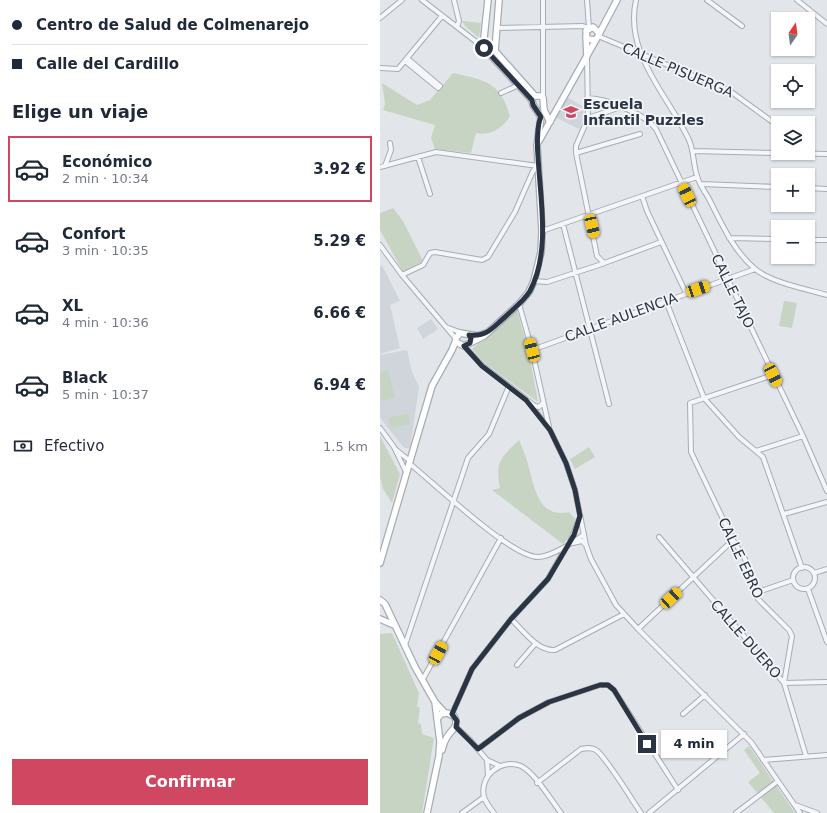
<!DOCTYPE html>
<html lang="es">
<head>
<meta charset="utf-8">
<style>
  :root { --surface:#fff; --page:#f2f2f3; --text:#1f2937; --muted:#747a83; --line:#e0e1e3; --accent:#cf4761 }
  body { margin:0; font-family:"DejaVu Sans",sans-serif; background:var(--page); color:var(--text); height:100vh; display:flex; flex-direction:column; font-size:15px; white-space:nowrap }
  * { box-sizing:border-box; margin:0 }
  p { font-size:13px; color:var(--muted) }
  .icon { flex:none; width:22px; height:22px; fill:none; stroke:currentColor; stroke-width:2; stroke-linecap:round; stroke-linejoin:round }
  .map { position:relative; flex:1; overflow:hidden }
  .drawer { display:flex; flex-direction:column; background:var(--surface); width:380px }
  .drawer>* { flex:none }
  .top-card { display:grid; align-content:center; height:88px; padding:0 12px; background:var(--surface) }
  .needle { width:26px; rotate:14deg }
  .fabs { position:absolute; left:391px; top:12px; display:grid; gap:8px }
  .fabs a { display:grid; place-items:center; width:44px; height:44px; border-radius:0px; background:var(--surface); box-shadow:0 1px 3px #0004; font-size:20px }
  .end { position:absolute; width:18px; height:18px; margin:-9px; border:5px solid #2a3443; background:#fff; box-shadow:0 0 0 2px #fff }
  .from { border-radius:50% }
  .bubble { position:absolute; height:28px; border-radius:0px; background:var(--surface); box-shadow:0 1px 3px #0004; font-size:13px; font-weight:600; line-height:28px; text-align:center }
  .car { position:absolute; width:12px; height:24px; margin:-12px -6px; border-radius:5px; box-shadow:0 0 3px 1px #0007; background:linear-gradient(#f5c518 24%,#345 0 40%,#f5c518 0 76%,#345 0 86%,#f5c518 0) }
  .top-card b { display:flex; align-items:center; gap:14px; height:38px; font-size:15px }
  .top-card b+b { border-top:1px solid var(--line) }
  .top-card i { width:10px; height:10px; background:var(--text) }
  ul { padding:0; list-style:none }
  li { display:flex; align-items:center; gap:12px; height:66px; margin:0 8px 6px; padding:0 4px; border:2px solid transparent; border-radius:0px }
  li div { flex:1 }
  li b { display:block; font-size:15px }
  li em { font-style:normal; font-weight:600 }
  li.current { border-color:var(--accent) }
  li>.icon { width:36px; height:36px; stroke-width:1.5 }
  h2 { padding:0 12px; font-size:18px; line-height:48px }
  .pay { display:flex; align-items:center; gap:10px; height:44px; padding:0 12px; font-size:15px }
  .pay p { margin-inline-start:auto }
  .button { display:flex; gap:8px; margin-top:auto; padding:8px 12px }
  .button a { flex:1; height:46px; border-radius:0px; background:var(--accent); color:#fff; font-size:16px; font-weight:600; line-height:46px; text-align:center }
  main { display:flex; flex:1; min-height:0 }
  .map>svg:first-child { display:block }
  .built { fill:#d0d5dc }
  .green { fill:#c8d4c3 }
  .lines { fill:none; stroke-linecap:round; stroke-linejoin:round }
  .street-casing { stroke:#a7adb5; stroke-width:6 }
  .secondary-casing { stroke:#a7adb5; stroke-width:8 }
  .street { stroke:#f5f6f9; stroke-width:4 }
  .secondary { stroke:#fff; stroke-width:5.5 }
  .route { stroke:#2a3443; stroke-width:5 }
  .labels { text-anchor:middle; stroke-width:3.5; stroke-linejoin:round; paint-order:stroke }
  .street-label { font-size:14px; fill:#2a3443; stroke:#f2f4f8 }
  .poi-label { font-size:14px; font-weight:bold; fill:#2a3443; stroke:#f2f4f8; text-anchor:start }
</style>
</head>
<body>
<main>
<section class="drawer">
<div class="top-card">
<b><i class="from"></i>Centro de Salud de Colmenarejo</b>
<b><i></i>Calle del Cardillo</b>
</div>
<h2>Elige un viaje</h2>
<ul>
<li class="current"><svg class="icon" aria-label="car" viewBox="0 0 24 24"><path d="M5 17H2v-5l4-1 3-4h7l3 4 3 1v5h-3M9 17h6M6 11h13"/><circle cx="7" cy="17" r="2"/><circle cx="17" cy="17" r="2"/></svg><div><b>Económico</b><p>2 min · 10:34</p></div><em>3.92 €</em></li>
<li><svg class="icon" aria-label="car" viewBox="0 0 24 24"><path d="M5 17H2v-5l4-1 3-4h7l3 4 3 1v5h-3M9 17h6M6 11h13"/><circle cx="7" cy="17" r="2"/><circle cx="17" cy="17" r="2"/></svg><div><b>Confort</b><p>3 min · 10:35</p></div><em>5.29 €</em></li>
<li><svg class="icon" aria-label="car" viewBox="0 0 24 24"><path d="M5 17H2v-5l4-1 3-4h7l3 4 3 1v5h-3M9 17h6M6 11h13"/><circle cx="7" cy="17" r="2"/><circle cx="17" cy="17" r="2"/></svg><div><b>XL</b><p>4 min · 10:36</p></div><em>6.66 €</em></li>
<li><svg class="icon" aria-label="car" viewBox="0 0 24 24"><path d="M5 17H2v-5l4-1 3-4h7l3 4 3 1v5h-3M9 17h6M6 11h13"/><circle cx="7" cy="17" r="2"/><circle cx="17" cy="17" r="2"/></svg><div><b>Black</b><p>5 min · 10:37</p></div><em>6.94 €</em></li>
</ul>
<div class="pay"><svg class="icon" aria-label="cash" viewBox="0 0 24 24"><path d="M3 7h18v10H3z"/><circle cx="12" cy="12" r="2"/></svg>Efectivo<p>1.5 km</p></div>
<div class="button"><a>Confirmar</a></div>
</section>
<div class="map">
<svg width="447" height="813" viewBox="0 0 447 813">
  <rect width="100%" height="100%" fill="#e2e6ea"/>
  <path class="built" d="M187,97L204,107L203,121L199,129L175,117Z
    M2,265L20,301L10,305L20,348L0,354V267Z
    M51,319L58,329L43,339L37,328Z
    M27,350L32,372L39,387L30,448H24L0,418V355Z"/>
  <path class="green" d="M82,21L101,23L99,38L85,26Z
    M73,73C104,80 120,81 130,116C123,128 111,136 96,133L91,153L55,149L51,138L55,125L3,110L5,104L2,83L37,105L50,100Z
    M13,208L23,221L43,261L23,272L0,230V213Z
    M404,301L417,303L412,328L399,326Z
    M137,310L149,353L158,402L105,363L92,349Z
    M8,370L15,398L1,401L0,372Z
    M28,413L30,424L11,428L8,418Z
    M0,436L20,474L12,503L3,489L0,477Z
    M139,440C142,448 146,456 148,464C154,486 158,519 189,512L196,520L191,536L183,544L112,490L120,488C115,462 120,458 139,440Z
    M209,447L215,457L195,469L190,459Z
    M12,633L39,693L37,706L40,708L38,723L41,724L42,734L54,738L42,813H0V634Z
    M369,746L415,813H394L368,782L380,773L364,750Z"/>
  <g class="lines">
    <g class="street-casing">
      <path id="street" d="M42,0L103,47
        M74,0L79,21L77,27
        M207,0L209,28
        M256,0C244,54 288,95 309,140C314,151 313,164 317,176C319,183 324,191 328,197C341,222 352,249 374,268C389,282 426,289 447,295
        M327,0L362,26
        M417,0L447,24
        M0,18L22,0
        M116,28L203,26L208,28
        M218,36L350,91L394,123
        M207,58L208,118L196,146V153L217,256L224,263
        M25,61L58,88L60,86L27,58
        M0,68L18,69L62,16
        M121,93L139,85
        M163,98V0
        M207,98C226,98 265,114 276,129L423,436L447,491
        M208,118L241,107
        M312,151L398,153
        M196,153L260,134
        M399,153L447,154
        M38,157L50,194
        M5,166L11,150L10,143
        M0,167L56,152L158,166
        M321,184L398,187
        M428,188L447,189
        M262,196L267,211L306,293
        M183,224L229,404
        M162,231L317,177
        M349,238L398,239
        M428,240H447
        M0,245L22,275L76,339
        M22,275L43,265L50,253L55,252L102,260L108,257L135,212L153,171L158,166
        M154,281L167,282L219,265L281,242
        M286,301L324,398L359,437L383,457L422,568
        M139,304L152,350L169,427
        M66,327L82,333
        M84,346L102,365L155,406L159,407L163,403
        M152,350L375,269
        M393,375L310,403L311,452L353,540L365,559L378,599L409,630L412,636L404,683L447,682
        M147,400L170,430L186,463L195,490L206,545L211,559L236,605L258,629L371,742L420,813
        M0,428L14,447L26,472
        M15,449L30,461
        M376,451L423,436
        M30,464C54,483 131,557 158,557C170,557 195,542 204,534
        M404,514L447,502
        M279,537L404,683L426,756
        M190,542L200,517
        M193,543L202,541L206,545
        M413 578a11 11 0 1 1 22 0a11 11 0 1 1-22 0Z
        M434,573L447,569
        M428,589L447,642
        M375,593L413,580
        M131,619C144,631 157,651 175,650L244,614
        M258,629L353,540
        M25,645L88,458L109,434L129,386
        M137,665L156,643
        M43,679L121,538
        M72,714L92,669L131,619L168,579L186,547
        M303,714L325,695
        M76,727L90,740L107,760L120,766
        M98,749L139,718L169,702L220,685H228L234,690L298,790
        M107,760L108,776
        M383,760L447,755
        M157,783L201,749C206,748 211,747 216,750C226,757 252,800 261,813
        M415,805L437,813
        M82,813L104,797
        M114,813C110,808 106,803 104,797C99,776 121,758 141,766C155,773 171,800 181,813
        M269,813L364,734
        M356,813L398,781"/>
    </g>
    <g class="secondary-casing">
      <path id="secondary" d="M108,0L103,47L152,100
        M119,0L115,51L155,96
        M206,36L207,56
        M216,40L207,39L206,31L213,27L219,33
        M155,96H161L163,98L164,110L170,122
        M152,100L153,105L161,117
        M159,141L218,36L237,0
        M106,333L98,336L80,333L76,338V342L84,346L104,336L139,304L149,292L154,281L161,252L162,231L157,145L161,117
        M0,563L52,386L72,350L76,340
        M0,600L5,604L35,667L55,702L65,713
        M0,619L14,625
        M57,719L61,714L67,713L74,716C80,726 72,729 67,737C65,740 63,745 62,750
        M47,813L59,756L60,742L55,702"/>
    </g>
    <use href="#street" class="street"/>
    <use href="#secondary" class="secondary"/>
  </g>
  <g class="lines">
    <path class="route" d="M104,48L152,100L153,105L161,117C157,124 157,146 158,156C160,198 171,251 150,291C144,301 133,309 125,317C112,328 107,337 89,335L91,338L90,343L84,346L102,366L146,400L170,430L186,463L195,490L200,516L194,535L168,579L131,619L92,669L72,714L77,721L76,727L98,749L139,718L169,702L220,685H228L234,690L267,744"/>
  </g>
  <defs>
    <g id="school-bare" transform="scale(1.2)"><path d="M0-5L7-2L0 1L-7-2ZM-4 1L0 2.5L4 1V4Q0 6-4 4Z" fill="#cf4761" stroke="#f2f4f8" stroke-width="2.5" paint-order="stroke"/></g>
  </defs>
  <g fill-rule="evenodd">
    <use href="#school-bare" x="191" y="112"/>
  </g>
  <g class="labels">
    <g class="street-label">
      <text transform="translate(298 70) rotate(23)" y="5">CALLE PISUERGA</text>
      <text transform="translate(353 291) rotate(64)" y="5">CALLE TAJO</text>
      <text transform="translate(241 317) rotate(-20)" y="5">CALLE AULENCIA</text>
      <text transform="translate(361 558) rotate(65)" y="5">CALLE EBRO</text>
      <text transform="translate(366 639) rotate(49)" y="5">CALLE DUERO</text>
    </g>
    <g class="poi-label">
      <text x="203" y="109">Escuela<tspan x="203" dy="16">Infantil Puzzles</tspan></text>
    </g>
  </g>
</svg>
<div class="fabs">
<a><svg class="needle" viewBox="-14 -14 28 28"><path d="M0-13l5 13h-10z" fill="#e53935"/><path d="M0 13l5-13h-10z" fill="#747a83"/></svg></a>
<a><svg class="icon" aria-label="locate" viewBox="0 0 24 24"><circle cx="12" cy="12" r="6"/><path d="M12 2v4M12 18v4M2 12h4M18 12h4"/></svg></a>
<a><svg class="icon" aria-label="layers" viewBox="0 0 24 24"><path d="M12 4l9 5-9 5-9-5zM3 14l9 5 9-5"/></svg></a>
<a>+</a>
<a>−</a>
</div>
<i class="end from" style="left:104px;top:48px"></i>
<i class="end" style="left:267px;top:744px"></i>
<div class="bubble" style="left:281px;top:730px;width:66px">4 min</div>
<i class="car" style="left:307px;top:195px;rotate:335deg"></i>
<i class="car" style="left:212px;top:226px;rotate:167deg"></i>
<i class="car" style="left:318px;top:289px;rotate:71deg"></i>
<i class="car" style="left:152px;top:350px;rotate:345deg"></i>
<i class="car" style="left:393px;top:375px;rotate:154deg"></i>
<i class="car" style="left:291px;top:598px;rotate:47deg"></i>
<i class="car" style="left:58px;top:653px;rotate:29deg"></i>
</div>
</main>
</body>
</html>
